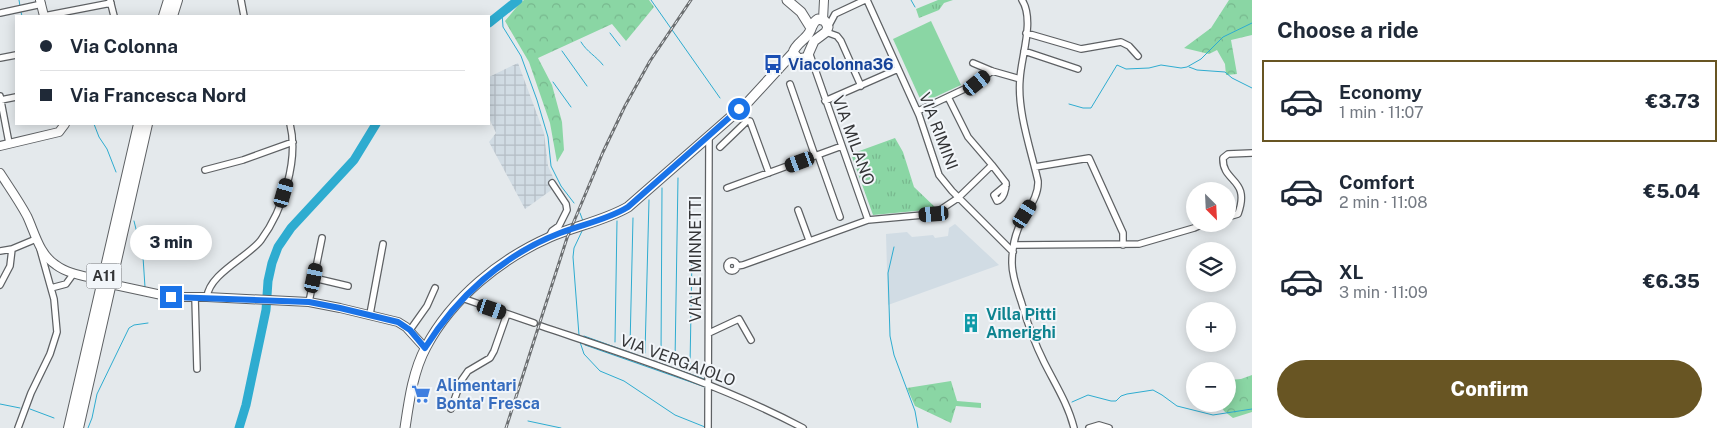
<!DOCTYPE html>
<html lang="en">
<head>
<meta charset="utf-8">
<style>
  :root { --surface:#fff; --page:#f2f2f3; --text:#1f2937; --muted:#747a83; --line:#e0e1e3; --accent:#685523 }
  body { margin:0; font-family:"Public Sans",sans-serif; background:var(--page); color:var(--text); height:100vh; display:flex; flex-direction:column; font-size:19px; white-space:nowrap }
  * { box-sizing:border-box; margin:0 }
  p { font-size:16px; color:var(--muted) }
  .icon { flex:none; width:28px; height:28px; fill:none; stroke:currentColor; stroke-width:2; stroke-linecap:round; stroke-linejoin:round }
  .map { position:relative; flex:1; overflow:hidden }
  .side { display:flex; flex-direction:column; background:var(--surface); width:475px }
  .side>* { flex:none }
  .top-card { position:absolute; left:15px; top:15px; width:475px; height:110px; border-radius:0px; box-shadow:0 2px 12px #0003; display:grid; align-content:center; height:110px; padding:0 25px; background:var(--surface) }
  .needle { width:32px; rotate:156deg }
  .tools { position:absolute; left:1186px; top:182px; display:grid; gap:10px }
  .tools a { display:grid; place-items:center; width:50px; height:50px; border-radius:50%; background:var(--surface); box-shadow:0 2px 12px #0003; font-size:25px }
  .end { position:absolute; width:22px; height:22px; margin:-11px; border:6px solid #1a73e8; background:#fff; box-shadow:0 0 0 2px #fff }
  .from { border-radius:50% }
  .bubble { position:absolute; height:35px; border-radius:18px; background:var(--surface); box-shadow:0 2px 12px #0003; font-size:16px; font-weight:800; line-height:35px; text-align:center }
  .car { position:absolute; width:15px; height:30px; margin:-15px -8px; border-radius:6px; box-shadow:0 0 4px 1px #0007; background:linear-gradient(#222 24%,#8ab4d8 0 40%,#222 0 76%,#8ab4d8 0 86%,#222 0) }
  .top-card b { display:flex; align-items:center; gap:18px; height:48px; font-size:19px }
  .top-card b+b { border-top:1px solid var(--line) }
  .top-card i { width:12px; height:12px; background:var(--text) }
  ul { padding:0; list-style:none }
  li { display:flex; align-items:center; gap:15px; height:82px; margin:0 10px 8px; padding:0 15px; border:2px solid transparent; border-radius:0px }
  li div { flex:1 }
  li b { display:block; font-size:19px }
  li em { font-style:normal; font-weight:800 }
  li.selected { border-color:var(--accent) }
  li>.icon { width:45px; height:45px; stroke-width:1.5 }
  h2 { padding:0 25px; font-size:22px; line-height:60px }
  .action { display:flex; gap:10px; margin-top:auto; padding:10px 25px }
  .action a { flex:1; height:58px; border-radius:30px; background:var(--accent); color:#fff; font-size:20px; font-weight:800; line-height:58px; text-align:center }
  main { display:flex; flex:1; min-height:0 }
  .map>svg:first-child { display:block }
  .built { fill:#d1dce4 }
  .industrial { fill:url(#industrial-grid) }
  .forest { fill:url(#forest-crowns) }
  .park { fill:url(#park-tufts) }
  .garden { fill:#8ad6a4 }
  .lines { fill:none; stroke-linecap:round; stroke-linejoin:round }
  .stream { stroke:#2eacd0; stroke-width:1 }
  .river { stroke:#2eacd0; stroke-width:9 }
  .minor-casing { stroke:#5e6164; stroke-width:8 }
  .secondary-casing { stroke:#5e6164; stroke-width:10 }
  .primary-casing { stroke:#5e6164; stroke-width:11 }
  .motorway-casing { stroke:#5e6164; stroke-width:12 }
  .minor { stroke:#fff; stroke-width:5.5 }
  .secondary { stroke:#fff; stroke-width:8 }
  .primary { stroke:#fff; stroke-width:9 }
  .motorway { stroke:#fff; stroke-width:10 }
  .rail-casing { stroke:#6c6f71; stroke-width:3 }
  .rail { stroke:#f2f6fa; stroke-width:1; stroke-dasharray:4; stroke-linecap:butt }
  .route { stroke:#1a73e8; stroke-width:6 }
  .labels { text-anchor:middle; stroke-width:4; stroke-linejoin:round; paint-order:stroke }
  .shield { fill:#f2f6fa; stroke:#6e7072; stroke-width:1 }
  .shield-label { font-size:15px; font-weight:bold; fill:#353638 }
  .transit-label { font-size:16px; font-weight:bold; fill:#164399; stroke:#f2f6fa; text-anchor:start }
  .street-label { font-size:16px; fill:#353638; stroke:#f2f6fa }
  .culture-label { font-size:16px; font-weight:bold; fill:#0d838f; stroke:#f2f6fa; text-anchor:start }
  .shop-label { font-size:16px; font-weight:bold; fill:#366cbe; stroke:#f2f6fa; text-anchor:start }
</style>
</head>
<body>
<main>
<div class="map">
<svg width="1252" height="428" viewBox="0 0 1252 428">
  <defs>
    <pattern id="industrial-grid" width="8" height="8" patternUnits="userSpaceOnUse" patternTransform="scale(1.25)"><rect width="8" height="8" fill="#d1dce4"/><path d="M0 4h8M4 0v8" fill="none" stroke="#b4bdc4"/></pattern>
    <pattern id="forest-crowns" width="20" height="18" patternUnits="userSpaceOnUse" patternTransform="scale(1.25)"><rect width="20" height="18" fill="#8ad6a4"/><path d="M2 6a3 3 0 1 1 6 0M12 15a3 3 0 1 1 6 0" fill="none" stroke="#78b88e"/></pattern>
    <pattern id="park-tufts" width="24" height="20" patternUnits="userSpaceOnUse" patternTransform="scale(1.25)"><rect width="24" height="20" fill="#8ad6a4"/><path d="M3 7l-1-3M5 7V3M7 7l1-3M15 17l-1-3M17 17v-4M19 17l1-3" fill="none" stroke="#78b88e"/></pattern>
  </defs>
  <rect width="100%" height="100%" fill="#e4e9ec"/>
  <path class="built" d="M955,224L999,265L888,305L886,234L907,232L912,237L933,235L935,238L948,236L949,228Z"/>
  <path class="industrial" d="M518,63L544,133L548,166L557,186L525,209L489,142L496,133L489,118V77Z"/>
  <path class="forest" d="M524,0H649L654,7L626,41L612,24L538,58L552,85L562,122L564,150L557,162L550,123L529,62L505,21L520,3Z
    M1229,0H1252V35L1231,40L1237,74L1226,75L1225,64L1217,50L1209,54L1184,48L1211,28Z
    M1252,375V412L1233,418L1224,411L1220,404H1228V380L1241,379Z
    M951,381L957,401L981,403V408L956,406L951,423L915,406L907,388Z"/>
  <path class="park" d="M938,0H953L944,3L939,10L919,18L916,9Z
    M895,138L903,152L914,187L937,209L873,215L851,154Z"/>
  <path class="garden" d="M931,21L961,85L922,103L893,39Z"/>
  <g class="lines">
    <path class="stream" d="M19,0L20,6
      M651,0L720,98
      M911,0L915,7
      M21,12L22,16
      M502,13L503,27L521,56L537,100L548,137L551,166L561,186L574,203
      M610,33L620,46
      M581,42C587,52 596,56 603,65
      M562,51L587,86
      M1189,67L1197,70L1225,72L1232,78L1252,88
      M553,82L571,107
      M1069,104L1083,108H1091L1117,65L1126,69L1149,68L1161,65L1181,68L1187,67L1201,59L1223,37L1252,23
      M94,124L99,137L107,149L116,172
      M580,213L583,221
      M134,221L143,257L145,287
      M894,247L888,273L890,336L894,355L915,411L918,428
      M579,335L573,257L574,248L583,229
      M584,336L704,379
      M580,342L584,354L600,371L624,381L675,415L705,427
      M615,342L617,221
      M585,345L705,387
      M630,347L633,218
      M645,353L649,200
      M661,358L662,188
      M675,361L678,178
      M690,366L692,257
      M1072,402L1088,395L1111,401H1116L1121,396L1127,394L1153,390L1162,395L1177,406L1213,415L1252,409
      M0,404L20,408
      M30,409L54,418
      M528,421L561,428
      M88,428L92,418L97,394L129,328L134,325L148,323"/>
    <path class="river" d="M489,23L518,0
      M239,428L246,405L266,310L268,281L272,263L278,247L291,228L354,160L376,124"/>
    <g class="minor-casing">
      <path id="minor" d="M110,0L114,16
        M241,0L244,16
        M867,0L919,115L939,175L952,191L1013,252
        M1022,0C1035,20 1021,57 1020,79C1017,111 1031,150 1038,181C1039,199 1024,213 1018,229C1014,239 1012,253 1012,263C1012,276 1017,289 1021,301C1027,322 1034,342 1044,362C1055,384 1068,404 1074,428
        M0,13L42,4
        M44,16L111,3
        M828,27L835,14L865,0
        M826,32L837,36L841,41L861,86
        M1026,33L1081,49L1121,42L1129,46L1138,56
        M1024,51L1078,69
        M809,52L868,220
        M0,58L16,55
        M973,63L992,71L1020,79
        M790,84L815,156
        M0,96L9,143
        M1,100L16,97
        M825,101L898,69
        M918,111L975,84L992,71
        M720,147L747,121H750L769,173
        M818,155L840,217
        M992,165L1006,183C1006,189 1004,199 997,201L994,195L1006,185
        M1035,167L1089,158L1123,233V245
        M205,170L243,160L293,142
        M727,188L842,146
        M798,210L809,240
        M1228,217L1238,214C1251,178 1222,183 1223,158L1228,154L1252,153
        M549,237L552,231L559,226L567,210L566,204L552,183
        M1014,245L1139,244L1194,228L1203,224
        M0,251L12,249L36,239
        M727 266a5 5 0 1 1 10 0a5 5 0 1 1-10 0Z
        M737,266L743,265L868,220L934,214L958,198L992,165L968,137L948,97
        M314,278L348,286
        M0,285L10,266L12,249
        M51,288L66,284L74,273
        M195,297L197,369
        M207,297C209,274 248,257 261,240C283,210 299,160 290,124
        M462,298L534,323
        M309,302L322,238
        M370,314L383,244
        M541,326C630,356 720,384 803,428
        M410,330L427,306L435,288
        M709,333L739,319L751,340
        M451,409L461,381L468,371L490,358L494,351L507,314
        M18,428L31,393L50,354L57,332L54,299L40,249
        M708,428L709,136
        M1089,428L1099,425L1109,428"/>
    </g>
    <g class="secondary-casing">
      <path id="secondary" d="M40,0L44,16
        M823,20L824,0
        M0,146L59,132L65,124
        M0,173C9,187 19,201 27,216C35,233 39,254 56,265C68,274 85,276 100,280
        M115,285L171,297H207L309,302L340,308L398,322L406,327L425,348"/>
    </g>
    <g class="primary-casing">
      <path id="primary" d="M787,0L801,12L811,28
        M405,428C409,401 413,371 426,347C452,298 500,259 550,237C575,226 604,221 628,207L748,102L793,53C795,44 804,41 809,33C813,27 811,23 818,19L825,21L828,27L826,32L814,41L807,57L799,59L793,53"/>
    </g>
    <g class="motorway-casing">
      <path id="motorway" d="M164,16L169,0
        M172,16L177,0
        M69,428L139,124
        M78,428L147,124"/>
    </g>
    <use href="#minor" class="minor"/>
    <use href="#secondary" class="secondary"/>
    <use href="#primary" class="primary"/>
    <use href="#motorway" class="motorway"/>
    <g class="rail-casing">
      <path id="rail" d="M506,428L567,238L603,152L625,106L650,61L691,0"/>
    </g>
    <use href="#rail" class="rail"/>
  </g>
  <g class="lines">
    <path class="route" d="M171,297L309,302L340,308L398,322L410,330L425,348C457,297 503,255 560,233C583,224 607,220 628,207L739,109"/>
  </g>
  <defs>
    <g id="bus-bare" transform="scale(1.5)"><path d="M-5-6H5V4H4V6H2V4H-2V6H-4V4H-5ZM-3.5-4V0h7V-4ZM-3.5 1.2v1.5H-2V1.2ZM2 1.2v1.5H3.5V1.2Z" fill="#1a4fb4" stroke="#f2f6fa" stroke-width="2.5" paint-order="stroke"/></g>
    <g id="building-bare" transform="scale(1.5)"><path d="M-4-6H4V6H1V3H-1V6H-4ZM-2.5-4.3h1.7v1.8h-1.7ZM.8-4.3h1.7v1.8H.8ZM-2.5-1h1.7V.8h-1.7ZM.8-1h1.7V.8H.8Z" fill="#0f9aa8" stroke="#f2f6fa" stroke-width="2.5" paint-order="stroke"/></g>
    <g id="supermarket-bare" transform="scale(1.5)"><path d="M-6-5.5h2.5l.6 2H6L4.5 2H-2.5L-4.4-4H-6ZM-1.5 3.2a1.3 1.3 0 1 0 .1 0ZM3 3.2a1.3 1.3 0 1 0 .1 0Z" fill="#3f7fe0" stroke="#f2f6fa" stroke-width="2.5" paint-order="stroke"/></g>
  </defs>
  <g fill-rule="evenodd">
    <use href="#bus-bare" x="773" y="64"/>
    <use href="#building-bare" x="971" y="323"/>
    <use href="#supermarket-bare" x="421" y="394"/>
  </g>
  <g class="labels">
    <rect class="shield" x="86.5" y="263.5" width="35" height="25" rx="4"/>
    <g class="shield-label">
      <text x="104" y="281">A11</text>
    </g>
    <g class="transit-label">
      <text x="788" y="70">Viacolonna36</text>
    </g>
    <g class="street-label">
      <text transform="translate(939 131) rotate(69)" y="6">VIA RIMINI</text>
      <text transform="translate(854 140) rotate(70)" y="6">VIA MILANO</text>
      <text transform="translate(695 259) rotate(-90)" y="6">VIALE MINNETTI</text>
      <text transform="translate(678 360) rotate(20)" y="6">VIA VERGAIOLO</text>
    </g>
    <g class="culture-label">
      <text x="986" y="320">Villa Pitti<tspan x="986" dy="18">Amerighi</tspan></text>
    </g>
    <g class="shop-label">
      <text x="436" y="391">Alimentari<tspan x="436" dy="18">Bonta' Fresca</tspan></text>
    </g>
  </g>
</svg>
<div class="tools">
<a><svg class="needle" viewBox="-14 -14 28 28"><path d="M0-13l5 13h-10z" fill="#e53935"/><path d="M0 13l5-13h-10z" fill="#747a83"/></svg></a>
<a><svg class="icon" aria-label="layers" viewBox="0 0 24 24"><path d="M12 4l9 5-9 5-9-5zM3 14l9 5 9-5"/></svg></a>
<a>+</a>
<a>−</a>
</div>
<i class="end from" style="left:739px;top:109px"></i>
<i class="end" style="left:171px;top:297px"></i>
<div class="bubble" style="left:130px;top:225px;width:82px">3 min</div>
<i class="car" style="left:977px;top:83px;rotate:51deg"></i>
<i class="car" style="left:800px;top:162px;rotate:250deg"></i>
<i class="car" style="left:284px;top:193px;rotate:16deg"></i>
<i class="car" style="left:934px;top:214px;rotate:265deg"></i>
<i class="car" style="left:1025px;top:214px;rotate:32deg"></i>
<i class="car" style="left:314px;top:278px;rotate:12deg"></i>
<i class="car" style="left:492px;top:309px;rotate:109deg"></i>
<div class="top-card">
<b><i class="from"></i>Via Colonna</b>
<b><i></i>Via Francesca Nord</b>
</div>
</div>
<section class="side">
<h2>Choose a ride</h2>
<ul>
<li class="selected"><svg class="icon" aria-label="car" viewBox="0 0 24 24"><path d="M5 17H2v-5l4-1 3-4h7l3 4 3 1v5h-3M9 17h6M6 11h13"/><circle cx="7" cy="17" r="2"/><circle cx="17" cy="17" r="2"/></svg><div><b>Economy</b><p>1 min · 11:07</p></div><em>€3.73</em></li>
<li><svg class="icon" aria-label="car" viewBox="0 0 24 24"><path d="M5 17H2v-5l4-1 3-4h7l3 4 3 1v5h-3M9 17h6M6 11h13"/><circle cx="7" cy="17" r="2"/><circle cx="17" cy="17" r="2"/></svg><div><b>Comfort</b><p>2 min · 11:08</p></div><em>€5.04</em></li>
<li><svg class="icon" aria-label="car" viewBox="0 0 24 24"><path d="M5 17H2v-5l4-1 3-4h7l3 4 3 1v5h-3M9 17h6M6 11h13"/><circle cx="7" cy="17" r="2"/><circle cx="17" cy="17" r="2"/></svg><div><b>XL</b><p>3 min · 11:09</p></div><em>€6.35</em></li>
</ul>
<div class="action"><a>Confirm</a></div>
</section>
</main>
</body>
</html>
